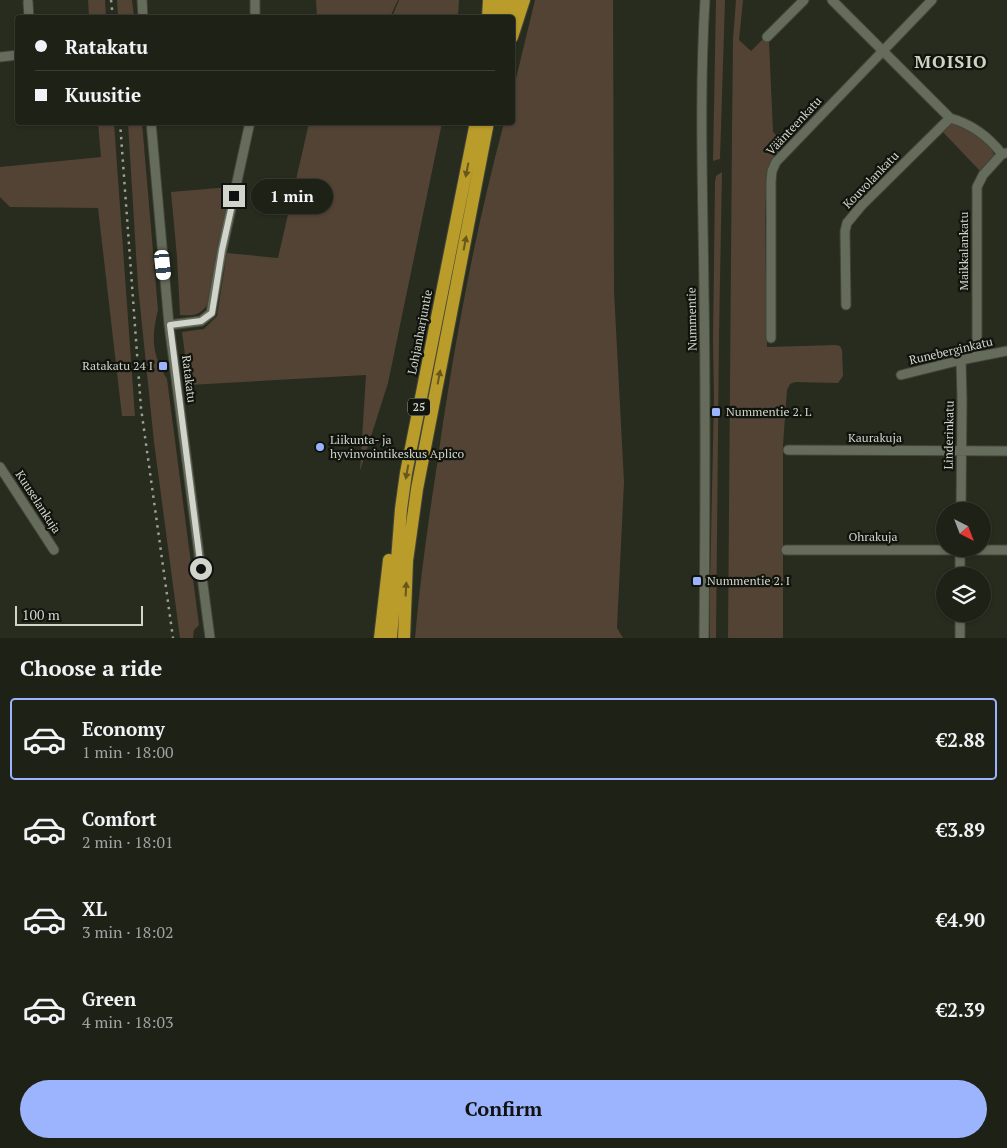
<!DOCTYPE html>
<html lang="en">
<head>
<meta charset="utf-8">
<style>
  :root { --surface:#1d2116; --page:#25291f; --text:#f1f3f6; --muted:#a0a3a1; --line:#3b3e35; --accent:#9cb4fd }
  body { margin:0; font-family:"PT Serif",serif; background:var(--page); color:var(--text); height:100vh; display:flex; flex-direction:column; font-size:19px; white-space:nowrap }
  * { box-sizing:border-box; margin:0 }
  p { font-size:16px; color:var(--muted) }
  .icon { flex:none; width:28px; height:28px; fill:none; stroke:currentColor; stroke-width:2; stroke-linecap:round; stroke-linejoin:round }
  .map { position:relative; height:638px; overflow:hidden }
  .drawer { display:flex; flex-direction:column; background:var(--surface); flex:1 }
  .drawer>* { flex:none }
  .guide { position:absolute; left:15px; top:15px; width:500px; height:110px; border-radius:5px; box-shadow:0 1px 4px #0004,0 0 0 1px var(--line); display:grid; align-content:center; height:110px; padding:0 20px; background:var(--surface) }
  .needle { width:32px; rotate:138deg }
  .controls { position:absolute; left:936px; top:502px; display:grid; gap:10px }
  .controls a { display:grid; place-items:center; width:55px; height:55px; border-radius:50%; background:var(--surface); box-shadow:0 1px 4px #0004,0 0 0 1px var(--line); font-size:25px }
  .scale { position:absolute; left:15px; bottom:12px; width:128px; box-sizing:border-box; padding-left:5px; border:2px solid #d1d4cb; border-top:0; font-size:14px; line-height:18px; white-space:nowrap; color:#d1d4cb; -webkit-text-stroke:4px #11130d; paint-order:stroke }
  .end { position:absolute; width:22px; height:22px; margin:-11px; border:6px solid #d1d4cb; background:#111; box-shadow:0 0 0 2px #111 }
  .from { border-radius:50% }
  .bubble { position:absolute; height:35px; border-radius:18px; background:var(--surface); box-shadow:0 1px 4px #0004,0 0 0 1px var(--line); font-size:16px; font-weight:700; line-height:35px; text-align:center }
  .car { position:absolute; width:15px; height:30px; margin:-15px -8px; border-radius:6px; box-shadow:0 0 4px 1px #0007; background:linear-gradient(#fff 24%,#345 0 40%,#fff 0 76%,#345 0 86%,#fff 0) }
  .guide b { display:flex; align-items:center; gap:18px; height:48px; font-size:19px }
  .guide b+b { border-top:1px solid var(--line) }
  .guide i { width:12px; height:12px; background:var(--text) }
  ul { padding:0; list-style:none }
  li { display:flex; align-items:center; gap:15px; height:82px; margin:0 10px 8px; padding:0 10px; border:2px solid transparent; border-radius:5px }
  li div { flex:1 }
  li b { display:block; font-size:19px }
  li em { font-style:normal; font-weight:700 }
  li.selected { border-color:var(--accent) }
  li>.icon { width:45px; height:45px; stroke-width:1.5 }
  h2 { padding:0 20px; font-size:22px; line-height:60px }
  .primary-button { display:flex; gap:10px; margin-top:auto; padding:10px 20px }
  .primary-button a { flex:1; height:58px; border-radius:30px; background:var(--accent); color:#111; font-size:20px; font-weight:700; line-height:58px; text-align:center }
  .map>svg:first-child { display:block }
  .green { fill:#524335 }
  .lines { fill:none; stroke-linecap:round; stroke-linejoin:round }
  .minor-casing { stroke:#42463a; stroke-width:11 }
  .highway-casing { stroke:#42463a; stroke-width:14 }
  .minor { stroke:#666c5c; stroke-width:9 }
  .highway { stroke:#ba9c2a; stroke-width:12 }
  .rail { stroke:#9ca095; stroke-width:2.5; stroke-dasharray:2.5 5; stroke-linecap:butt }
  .oneway { fill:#66581c }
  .route { stroke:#d1d4cb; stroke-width:6 }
  .poi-dot { fill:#9cb4fd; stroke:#11130d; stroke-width:2 }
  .labels { text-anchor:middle; stroke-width:4.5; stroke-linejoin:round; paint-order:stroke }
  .shield { fill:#11130d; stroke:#979a92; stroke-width:1 }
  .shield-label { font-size:11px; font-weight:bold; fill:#d1d4cb }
  .street-label { font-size:12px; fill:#d1d4cb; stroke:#11130d }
  .poi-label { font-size:12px; fill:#d1d4cb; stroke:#11130d; text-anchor:start }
  .district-label { font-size:18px; font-weight:bold; letter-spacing:1px; fill:#cdd4c2; stroke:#11130d }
</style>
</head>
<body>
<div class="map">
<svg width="1007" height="638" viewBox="0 0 1007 638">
  <rect width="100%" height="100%" fill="#272c1e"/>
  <path class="green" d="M88,0H105L106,17H89Z
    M117,0H132L134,17H118Z
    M316,0H398L390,17L317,18Z
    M399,0H459L458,17H392Z
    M535,0H613L614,291L624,482L617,628L623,638H415C420,580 428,523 437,465C453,350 474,235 504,123L512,122L513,91Z
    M716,0H725L720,159L713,161Z
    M736,0H743L739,40L751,51L765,37L769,42L773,132L785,144L770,164L767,173L765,218L767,347L836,345L840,346L842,350L843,376L838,383L795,382L790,384L787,390L783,445V638H728L732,133L733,39Z
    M98,123H114L135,416H122L98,208L10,207L0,197V167L101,157Z
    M128,123H142L158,310C151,338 152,355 167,379L199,625L194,630L193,638H180L154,442L138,286Z
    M309,123H442L388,383L360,471L366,375L189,385L182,332L204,329L217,316L227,253L278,258Z
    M949,124C963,122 993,141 994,156L981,172L941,130Z
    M722,172L719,334L716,638H710V586L714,397L713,342L715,182L716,176Z
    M230,187L209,302C201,315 195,316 180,315L177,257L171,192Z"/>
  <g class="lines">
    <g class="minor-casing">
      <path id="minor" d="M142,0L143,18
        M255,0V18
        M832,0L950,118C972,124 988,136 1002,154L1007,153
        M28,2L29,18
        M767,37L804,0
        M0,57L18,55
        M151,122L169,325L210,638
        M846,305L845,231L847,223L862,205L950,118
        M169,325L201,321L211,313L222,250L250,122
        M771,338V181L772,171L776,162L932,0
        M977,357V187L983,175L1002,154
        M901,375L961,360L1007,351
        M788,450L1007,451
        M0,467L54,550
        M961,511L962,400L961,360
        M786,550H1007
        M960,576V549
        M704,638C705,523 706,409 704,294C703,196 699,98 705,0
        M960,638V614"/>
    </g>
    <g class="highway-casing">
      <path id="highway" d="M488,18L489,0
        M497,18L500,0
        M508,18L512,0
        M512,37L524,0
        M380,638L389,560
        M391,638L401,509L406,473L476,122
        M404,638L407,561L417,489L488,122"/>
    </g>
    <use href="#minor" class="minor"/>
    <use href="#highway" class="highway"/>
    <path class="rail" d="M111,0L113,18
      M120,122L141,408L173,638"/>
  </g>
  <defs><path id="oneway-solid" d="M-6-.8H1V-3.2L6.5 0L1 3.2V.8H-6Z" transform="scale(1.25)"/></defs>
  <g class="oneway">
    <use href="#oneway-solid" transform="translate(467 170) rotate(101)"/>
    <use href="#oneway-solid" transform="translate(465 243) rotate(-79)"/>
    <use href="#oneway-solid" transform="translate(439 377) rotate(-79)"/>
    <use href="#oneway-solid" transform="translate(407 472) rotate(100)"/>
    <use href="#oneway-solid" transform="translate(406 589) rotate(-87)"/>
  </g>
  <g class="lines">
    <path class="route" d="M201,569L170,325L201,321L212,313L222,250L234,196"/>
  </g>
  <g class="poi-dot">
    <rect x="158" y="361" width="10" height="10" rx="2.5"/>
    <rect x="711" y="407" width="10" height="10" rx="2.5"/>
    <circle cx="320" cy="447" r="5"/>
    <rect x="692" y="576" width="10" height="10" rx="2.5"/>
  </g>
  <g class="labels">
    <rect class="shield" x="408" y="398.5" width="22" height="17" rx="4"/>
    <g class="shield-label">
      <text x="419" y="411">25</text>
    </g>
    <g class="street-label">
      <text transform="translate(794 126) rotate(-47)" y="4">Väänteenkatu</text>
      <text transform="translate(871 180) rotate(-46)" y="4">Kouvolankatu</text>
      <text transform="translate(964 251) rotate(-90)" y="4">Maikkalankatu</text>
      <text transform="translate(692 319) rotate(-91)" y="4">Nummentie</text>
      <text transform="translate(420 332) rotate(-79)" y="4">Lohjanharjuntie</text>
      <text transform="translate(951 351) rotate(-13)" y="4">Runeberginkatu</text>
      <text transform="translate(189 379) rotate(83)" y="4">Ratakatu</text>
      <text transform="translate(949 435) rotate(-89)" y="4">Linderinkatu</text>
      <text x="875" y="442">Kaurakuja</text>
      <text transform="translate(38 502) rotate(57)" y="4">Kuuselankuja</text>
      <text x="873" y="541">Ohrakuja</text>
    </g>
    <g class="poi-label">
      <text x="153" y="370" text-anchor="end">Ratakatu 24 I</text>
      <text x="726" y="416">Nummentie 2. L</text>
      <text x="330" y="444">Liikunta- ja<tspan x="330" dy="14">hyvinvointikeskus Aplico</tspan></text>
      <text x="707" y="585">Nummentie 2. I</text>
    </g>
    <g class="district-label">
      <text x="951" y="68">MOISIO</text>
    </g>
  </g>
</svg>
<div class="controls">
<a><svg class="needle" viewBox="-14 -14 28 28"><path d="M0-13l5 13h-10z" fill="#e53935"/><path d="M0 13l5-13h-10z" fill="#a0a3a1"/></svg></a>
<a><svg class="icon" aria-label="layers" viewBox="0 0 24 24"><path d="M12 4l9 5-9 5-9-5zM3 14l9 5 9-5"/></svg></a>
</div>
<div class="scale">100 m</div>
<i class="end from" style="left:201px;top:569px"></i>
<i class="end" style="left:234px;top:196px"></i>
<div class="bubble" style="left:251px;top:179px;width:82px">1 min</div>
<i class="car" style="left:163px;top:265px;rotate:174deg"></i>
<div class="guide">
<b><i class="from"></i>Ratakatu</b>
<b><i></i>Kuusitie</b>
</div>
</div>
<section class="drawer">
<h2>Choose a ride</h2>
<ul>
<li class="selected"><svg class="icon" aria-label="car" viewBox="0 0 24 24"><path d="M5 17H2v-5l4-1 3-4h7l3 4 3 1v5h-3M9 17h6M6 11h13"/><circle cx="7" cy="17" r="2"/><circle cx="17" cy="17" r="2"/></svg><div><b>Economy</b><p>1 min · 18:00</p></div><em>€2.88</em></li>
<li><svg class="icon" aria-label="car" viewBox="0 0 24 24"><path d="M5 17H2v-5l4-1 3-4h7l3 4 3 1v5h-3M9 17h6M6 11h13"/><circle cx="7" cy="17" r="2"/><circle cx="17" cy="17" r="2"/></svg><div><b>Comfort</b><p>2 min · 18:01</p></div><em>€3.89</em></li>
<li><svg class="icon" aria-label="car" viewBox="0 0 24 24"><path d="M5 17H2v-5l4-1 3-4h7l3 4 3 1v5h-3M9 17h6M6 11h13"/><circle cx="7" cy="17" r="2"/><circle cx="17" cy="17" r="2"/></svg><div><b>XL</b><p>3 min · 18:02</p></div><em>€4.90</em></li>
<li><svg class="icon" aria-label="car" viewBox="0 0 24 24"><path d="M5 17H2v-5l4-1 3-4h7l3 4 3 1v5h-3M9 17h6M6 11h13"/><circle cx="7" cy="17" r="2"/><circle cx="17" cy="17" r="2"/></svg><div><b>Green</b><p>4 min · 18:03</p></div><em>€2.39</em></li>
</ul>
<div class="primary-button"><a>Confirm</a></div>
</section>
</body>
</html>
